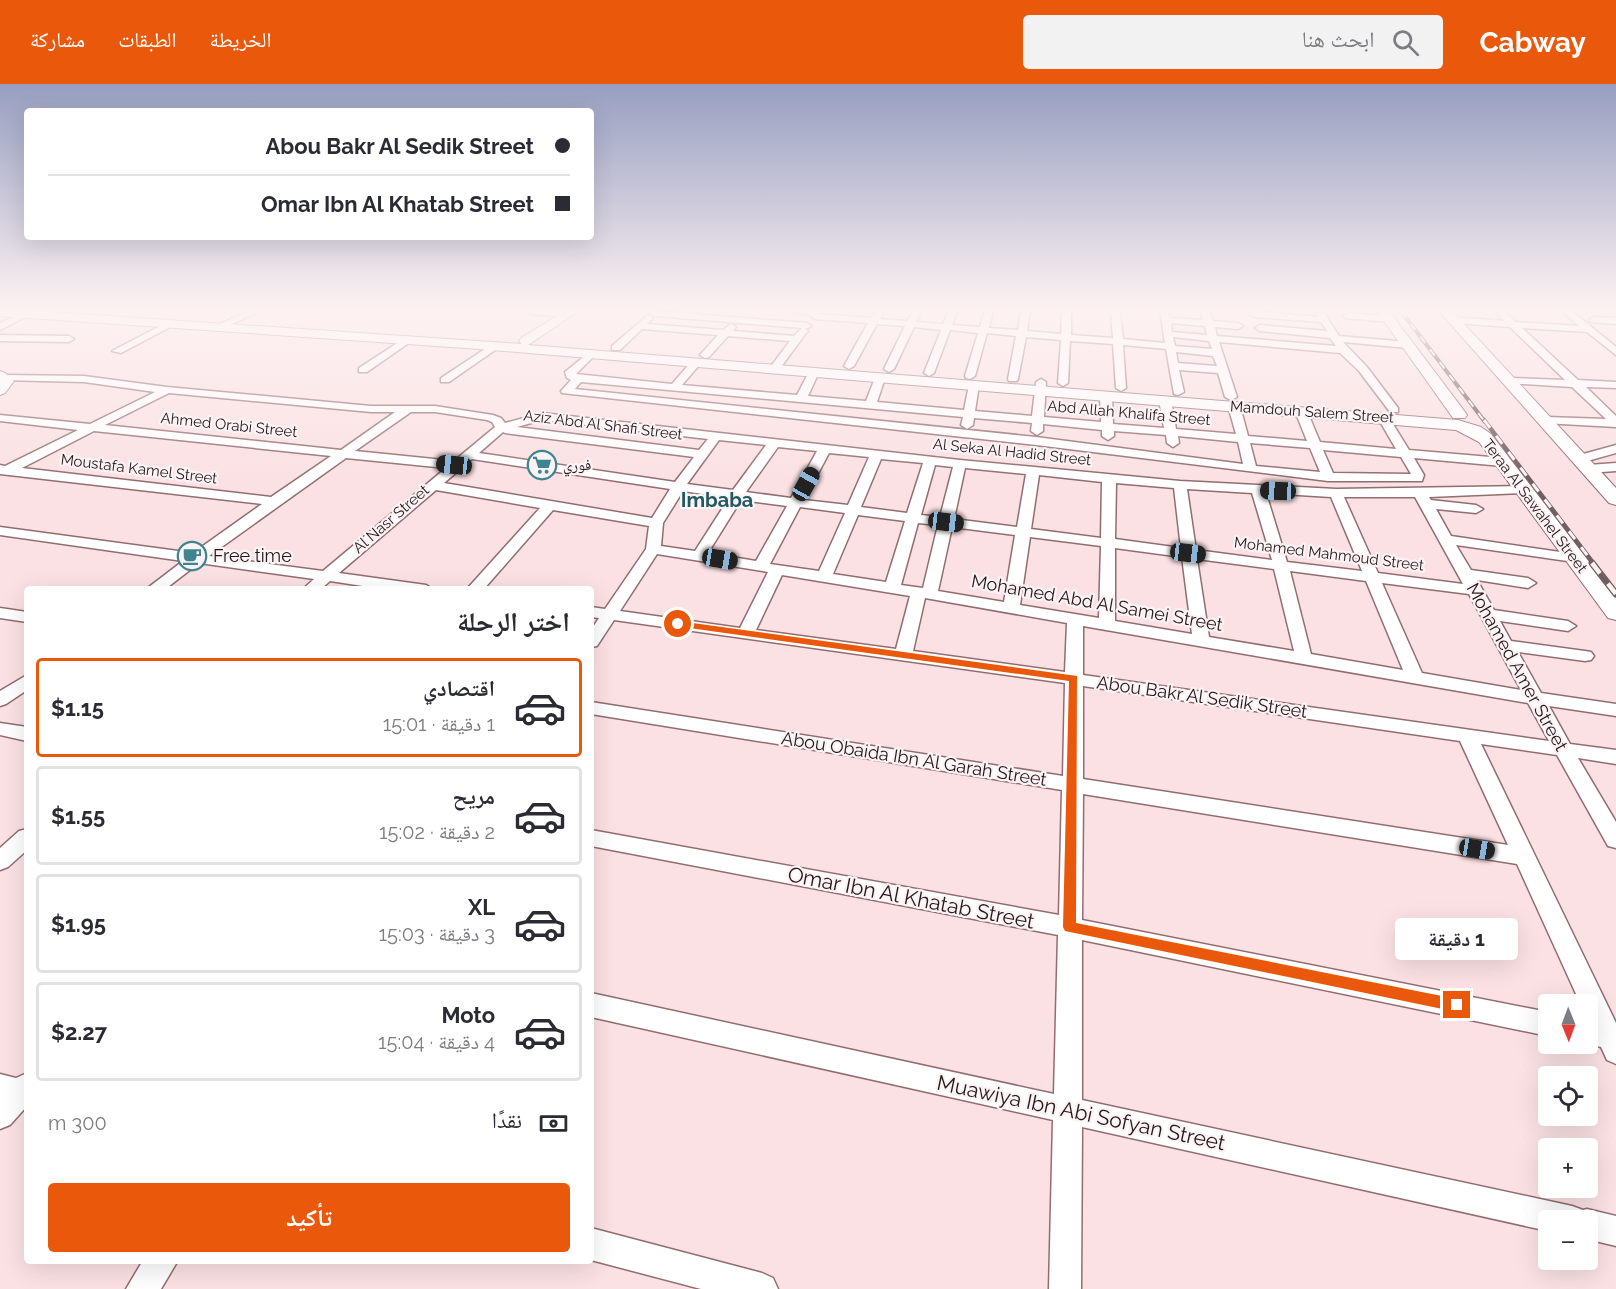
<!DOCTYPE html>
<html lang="ar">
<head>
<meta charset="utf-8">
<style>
  :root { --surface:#fff; --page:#f2f2f3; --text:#2b2b33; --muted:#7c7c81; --line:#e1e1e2; --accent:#ea580c }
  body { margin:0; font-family:Raleway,"Noto Naskh Arabic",sans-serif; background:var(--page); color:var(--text); direction:rtl; height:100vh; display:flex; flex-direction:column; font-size:22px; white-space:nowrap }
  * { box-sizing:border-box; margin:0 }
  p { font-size:20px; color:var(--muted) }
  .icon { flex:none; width:33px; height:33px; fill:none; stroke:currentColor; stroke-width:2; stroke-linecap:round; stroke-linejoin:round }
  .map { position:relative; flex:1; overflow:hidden; direction:ltr }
  .drawer { position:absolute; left:24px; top:502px; width:570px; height:678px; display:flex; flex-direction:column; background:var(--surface); border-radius:6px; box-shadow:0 6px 24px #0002; direction:rtl }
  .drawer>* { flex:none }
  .top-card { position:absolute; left:24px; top:24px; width:570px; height:132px; border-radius:6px; box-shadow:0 6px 24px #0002; direction:rtl; display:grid; align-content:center; height:132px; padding:0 24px; background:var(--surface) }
  .needle { width:39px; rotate:179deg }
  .buttons { position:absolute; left:1538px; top:910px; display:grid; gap:12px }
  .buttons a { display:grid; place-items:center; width:60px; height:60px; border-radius:6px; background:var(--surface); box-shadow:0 6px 24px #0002; font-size:30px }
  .end { position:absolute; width:27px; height:27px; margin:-14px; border:8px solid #ea580c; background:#fff; box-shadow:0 0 0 3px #fff }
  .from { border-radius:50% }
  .bubble { position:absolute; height:42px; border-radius:6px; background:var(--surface); box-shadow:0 6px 24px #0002; font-size:20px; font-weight:700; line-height:42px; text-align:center; direction:rtl }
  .car { position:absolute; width:18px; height:36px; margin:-18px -9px; border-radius:8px; box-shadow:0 0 4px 2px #0007; background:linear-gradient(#222 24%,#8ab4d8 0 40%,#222 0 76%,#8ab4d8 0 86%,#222 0) }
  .top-card b { display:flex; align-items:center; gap:21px; height:57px; font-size:22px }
  .top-card b+b { border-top:2px solid var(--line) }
  .top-card i { width:15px; height:15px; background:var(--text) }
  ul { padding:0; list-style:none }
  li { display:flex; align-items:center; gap:18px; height:99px; margin:0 12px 9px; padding:0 12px; border:3px solid var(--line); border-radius:6px }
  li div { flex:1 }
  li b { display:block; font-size:22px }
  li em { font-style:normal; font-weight:700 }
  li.selected { border-color:var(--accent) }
  li>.icon { width:54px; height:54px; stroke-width:1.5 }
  h2 { padding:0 24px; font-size:27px; line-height:72px }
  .pay { display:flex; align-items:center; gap:15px; height:66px; padding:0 24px; font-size:22px }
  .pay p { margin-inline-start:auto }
  .button { display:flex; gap:12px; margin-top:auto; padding:12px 24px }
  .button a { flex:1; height:69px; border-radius:6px; background:var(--accent); color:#fff; font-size:24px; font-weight:700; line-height:69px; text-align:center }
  header { display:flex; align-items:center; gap:36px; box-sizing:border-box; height:84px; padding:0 30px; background:var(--accent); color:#fff }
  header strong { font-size:28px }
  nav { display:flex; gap:33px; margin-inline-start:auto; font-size:21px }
  .search { width:420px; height:54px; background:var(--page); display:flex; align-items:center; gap:15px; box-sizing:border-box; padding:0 21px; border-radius:6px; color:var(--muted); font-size:22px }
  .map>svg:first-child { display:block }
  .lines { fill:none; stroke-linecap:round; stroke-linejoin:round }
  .street-casing { stroke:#926d70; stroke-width:3 }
  .secondary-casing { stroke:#926d70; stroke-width:2 }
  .street { fill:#fff; fill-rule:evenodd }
  .secondary { fill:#fff; fill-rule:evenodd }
  .rail-far2-casing { stroke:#715e60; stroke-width:4 }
  .rail-far1-casing { stroke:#715e60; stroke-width:4.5 }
  .rail-casing { stroke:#715e60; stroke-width:7 }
  .rail-far2 { stroke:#fcf3f4; stroke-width:2; stroke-dasharray:8; stroke-linecap:butt }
  .rail-far1 { stroke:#fcf3f4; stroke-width:3; stroke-dasharray:10; stroke-linecap:butt }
  .rail { stroke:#fcf3f4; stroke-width:4.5; stroke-dasharray:13; stroke-linecap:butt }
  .route { fill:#ea580c }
  .labels { text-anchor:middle; stroke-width:4.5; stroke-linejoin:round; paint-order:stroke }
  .far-street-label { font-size:15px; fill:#27181a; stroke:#fcf3f4 }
  .far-poi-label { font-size:15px; fill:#27181a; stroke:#fcf3f4; text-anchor:start }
  .poi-label { font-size:18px; fill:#27181a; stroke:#fcf3f4; text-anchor:start }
  .street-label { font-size:18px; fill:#27181a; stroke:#fcf3f4 }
  .far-district-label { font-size:20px; font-weight:bold; fill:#205962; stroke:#fcf3f4 }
  .near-street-label { font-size:21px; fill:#27181a; stroke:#fcf3f4 }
</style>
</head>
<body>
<header>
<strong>Cabway</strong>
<div class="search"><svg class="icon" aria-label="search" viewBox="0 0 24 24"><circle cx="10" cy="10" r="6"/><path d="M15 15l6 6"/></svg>ابحث هنا</div>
<nav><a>الخريطة</a><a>الطبقات</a><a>مشاركة</a></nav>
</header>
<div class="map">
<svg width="1616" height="1205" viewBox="0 0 1616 1205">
  <rect width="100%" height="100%" fill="#fbe1e3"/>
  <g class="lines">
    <g class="street-casing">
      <path id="street" d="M249,227H261L221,245L213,243Z
        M526,227H559L573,230L568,233L531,230Z
        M654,227L807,239L812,242L805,245L808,247L806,249L778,287L774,288L769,285L790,257L728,252L709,273L705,274L700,271L718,251L642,245L620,266H612V262L648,231L653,234L647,240L723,246L731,240L736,243L733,247L794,252L802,244L655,232L650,229Z
        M789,227H818L821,230L871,234L875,227H883L880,235L907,237L913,227H921L916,238L943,240L949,227H957L952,241L980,243L985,227H993L989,244L1018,246L1021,227H1030L1027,247L1061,250L1062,227H1071V251L1113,254L1111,227H1120L1123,255L1165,259L1160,227H1168L1170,234L1203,236L1200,227H1209L1213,237L1238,239L1243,242L1238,245L1215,243L1217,252L1336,262L1330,254L1260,247L1255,244L1260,241L1327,247L1321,238L1254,233L1249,230L1254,227L1318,233L1315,227H1323L1339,252L1408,258L1413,261L1408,264L1343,258L1367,283L1398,324V328H1390L1359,287L1340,269L1219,258L1237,313L1231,316L1225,313L1218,289L1179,286L1184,308L1178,311L1174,310L1166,265L1123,261L1126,304L1121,307L1116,304L1113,260L1070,257L1068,299L1063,302L1058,299L1061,256L1026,253L1018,295L1017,297H1009L1008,295L1016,252L987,249L975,292L970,295L966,294L965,292L978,249L950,246L934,289L929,292L924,289L941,246L914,243L894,285L889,288L884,285L905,242L877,240L854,282L849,285L844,282L868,239L814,235L810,231ZM1171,239L1205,242L1207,251L1172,248ZM1173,253L1209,257L1212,265L1175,262ZM1176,268L1213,272L1217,282L1178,279Z
        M1494,227H1504L1516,238L1579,242L1562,227H1572L1616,263V271L1587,248L1522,244L1578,296L1616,298V304L1586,303L1616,332V343L1543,339V335L1547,333L1606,335L1572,303L1507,299V295L1511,294L1565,296L1510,243L1454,239L1449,236L1454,233L1504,237Z
        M23,228L31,230L0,246V239Z
        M1348,229L1389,232L1394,235L1389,238L1345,234L1343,232Z
        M1594,233L1616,234V240L1591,238L1589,236Z
        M168,238L176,240L121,269L112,267Z
        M0,251L69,252L74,255L69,258L0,257Z
        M405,254L413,256L367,288H359V284Z
        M494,259L498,260V264L449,298H441V294Z
        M591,267L596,270L576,290L672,300L692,277L696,276L701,279L682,301L797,311L809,288L814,285L819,288L808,312L866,317L875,294L880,291L885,294L877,318L964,326L969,301L974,298L979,301L975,327L1032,332L1036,298L1041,295L1046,298L1044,333L1101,338L1100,312L1106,309L1112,312L1113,340L1164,344L1159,316L1165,313L1171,316L1176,345L1236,350L1228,322L1234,319L1240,322L1248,352L1307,357L1295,327L1301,324L1307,327L1320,358L1396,365L1378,334L1384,331L1388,332L1409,366L1502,374L1508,378L1502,382L1414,374L1424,391L1422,397H1328L1036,361L562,309L561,307L571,296L567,294L565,288ZM581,298L963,333L961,341L967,345L973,341L974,334L1032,339L1031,347L1037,351L1043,347V340L1102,346V352L1108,356L1114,352V347L1166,351L1167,359L1173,363L1179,359L1178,352L1238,358L1243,380L1036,353L575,305ZM1250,359L1310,364L1320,388L1256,382ZM1323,366L1401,373L1411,390L1333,389Z
        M4,291L84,292L167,303L371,322H435L493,331L501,334L505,339L542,329L960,376L1180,397L1336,405L1528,402L1530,405L1523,409L1429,413L1431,416L1476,421L1483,425L1476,429L1436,425L1451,452L1574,470L1581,474L1574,478L1456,461L1471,486L1528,494L1536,499L1528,504L1477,496L1494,526L1568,537L1576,542L1568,547L1500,537L1511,557L1585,567L1591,568L1594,572L1591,576L1585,577L1518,568L1541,609L1616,620V632L1549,622L1570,660L1616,666V680L1578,674L1616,738V764L1608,762L1557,671L1481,660L1616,939V980L1607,976L1601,963L1586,960L1587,921H1581L1517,780L1083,710L1082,836L1548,928V952L1082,856V1016L1572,1122L1583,1126L1587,1125L1616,1132V1162L1587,1155V1137H1548V1147L1082,1043L1081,1205H1049L1053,1036L591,933V909L1054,1010L1058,851L591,762V746L1059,831L1062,706L591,630V618L1063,692L1065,599L614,536L597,562L591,563V546L599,534L591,533V523L605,525L646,465L649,442L553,426L483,506H466L540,424L436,406L339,489L426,501L434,506H389L330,497L320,506H302L314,495L199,479L164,506H145L183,477L0,451V443L193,469L262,420L0,390V381L5,382L78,346L0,337V331L90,340L155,308L84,298L0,296V292ZM169,309L371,328H395L341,366L105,341ZM411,328H435L487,336L492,338L495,343L454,377L355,367ZM542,336L708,355L699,366L517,343ZM94,347L331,372L271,413L22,384ZM503,348L505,349L694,373L675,398L479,369ZM719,356L766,361L733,406L687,400ZM778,363L817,367L791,414L746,408ZM829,369L869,373L848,421L804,416ZM346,374L446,384L323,487L209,472ZM472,375L670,405L652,434L444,399ZM881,375L923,379L907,429L861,423ZM935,381L953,383L940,433L921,431ZM965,384L1026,390L1017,443L954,435ZM1039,391L1102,398L1101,454L1031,445ZM1116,399L1174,404L1181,464L1115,455ZM1187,405L1252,409L1272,476L1196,466ZM683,407L729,414L695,467L661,462L663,439ZM1266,409L1331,413L1362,487L1287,478ZM1344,413H1415L1463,500L1378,489ZM741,416L787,422L756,477L708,469ZM800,423L845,429L819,487L770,480ZM858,431L905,437L886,498L833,490ZM918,439L938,441L923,504L901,501ZM952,443L1015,451L1004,518L938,507ZM1030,453L1101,462L1099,534L1020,521ZM1115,464L1182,473L1192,550L1115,537ZM657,470L768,488L740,544L620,527ZM1197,475L1274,485L1294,567L1209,553ZM1290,487L1366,497L1403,586L1311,570ZM782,491L910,512L896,565L756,546ZM1382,499L1469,510L1521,606L1422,589ZM925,514L1067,539L1065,588L913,567ZM1083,542L1528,619L1549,657L1083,591ZM1083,602L1460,657L1508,761L1083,695Z
        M1616,361V369L1580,379L1574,375L1576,372Z
        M1616,379V387L1588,389L1582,385L1588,381Z
        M0,524L27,528V538L0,534Z
        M27,591V606L6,620L0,622V607Z
        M0,639L27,643V657L0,651Z
        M27,745V766L8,783L0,786V764L19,747Z
        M27,989V1022L10,1041L0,1045V990L16,994Z
        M591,1144L762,1189L773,1194L778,1205H701L591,1176Z
        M142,1178H177L161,1205H126Z"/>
    </g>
    <g class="secondary-casing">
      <path id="secondary" d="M0,227H36L522,260L519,257L521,254L565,227H579L528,261L1458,336L1481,343L1491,350L1616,513V536L1608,534L1479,358L1456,346L480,265L0,232Z
        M1377,227H1389L1465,328L1467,331L1465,334H1453Z
        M1439,227H1452L1616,404V421L1609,419Z
        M0,287L5,289L14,297L5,309L0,311Z"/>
    </g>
    <use href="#street" class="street"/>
    <use href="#secondary" class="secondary"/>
    <g class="rail-far2-casing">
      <path id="rail-far2" d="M1401,227L1485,338"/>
    </g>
    <g class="rail-far1-casing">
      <path id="rail-far1" d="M1484,336L1594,480"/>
    </g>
    <g class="rail-casing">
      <path id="rail" d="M1592,479L1616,510"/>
    </g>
    <use href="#rail-far2" class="rail-far2"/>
    <use href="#rail-far1" class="rail-far1"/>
    <use href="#rail" class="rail"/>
  </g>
  <linearGradient id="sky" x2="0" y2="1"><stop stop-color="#979ec0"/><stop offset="0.57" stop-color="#fdf2f2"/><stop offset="1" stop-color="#fdf2f2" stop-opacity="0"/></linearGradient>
  <rect width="1616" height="395" fill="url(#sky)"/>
  <path class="route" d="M678,537L1077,592L1076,839L1457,915L1462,917L1464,921L1462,926L1457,928L1065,847L1063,843L1069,597L675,542L674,540Z"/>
  <defs>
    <g id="supermarket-ring" transform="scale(1.5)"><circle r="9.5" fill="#fcf3f4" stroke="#3f8590" stroke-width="1.5"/><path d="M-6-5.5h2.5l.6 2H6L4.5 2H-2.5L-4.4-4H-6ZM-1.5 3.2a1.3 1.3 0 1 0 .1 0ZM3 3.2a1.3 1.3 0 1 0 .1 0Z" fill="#3f8590"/></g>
    <g id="cafe-ring" transform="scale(1.5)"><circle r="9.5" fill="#fcf3f4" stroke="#3f8590" stroke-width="1.5"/><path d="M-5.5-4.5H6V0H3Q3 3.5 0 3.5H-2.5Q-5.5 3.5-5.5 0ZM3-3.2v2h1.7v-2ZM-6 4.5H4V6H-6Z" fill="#3f8590"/></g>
  </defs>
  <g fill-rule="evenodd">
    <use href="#supermarket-ring" x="542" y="381"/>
    <use href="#cafe-ring" x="192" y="472"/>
  </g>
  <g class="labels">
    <g class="far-street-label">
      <text transform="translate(1312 328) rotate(4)" y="5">Mamdouh Salem Street</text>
      <text transform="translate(1129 329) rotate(5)" y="5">Abd Allah Khalifa Street</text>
      <text transform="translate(229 341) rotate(6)" y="5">Ahmed Orabi Street</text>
      <text transform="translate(603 341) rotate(7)" y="5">Aziz Abd Al Shafi Street</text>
      <text transform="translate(1012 368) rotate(6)" y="5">Al Seka Al Hadid Street</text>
      <text transform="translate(139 385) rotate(7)" y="5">Moustafa Kamel Street</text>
      <text transform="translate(1535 422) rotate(53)" y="5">Teraa Al Sawahel Street</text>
      <text transform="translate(391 435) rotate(-41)" y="5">Al Nasr Street</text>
      <text transform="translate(1329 470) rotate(7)" y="5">Mohamed Mahmoud Street</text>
    </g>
    <g class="far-poi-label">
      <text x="563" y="386">فوري</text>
    </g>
    <g class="poi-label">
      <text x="213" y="478">Free time</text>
    </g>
    <g class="street-label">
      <text transform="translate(1097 519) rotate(10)" y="6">Mohamed Abd Al Samei Street</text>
      <text transform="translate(1517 583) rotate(61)" y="6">Mohamed Amer Street</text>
      <text transform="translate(1202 613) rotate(8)" y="6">Abou Bakr Al Sedik Street</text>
      <text transform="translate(914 675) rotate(9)" y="6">Abou Obaida Ibn Al Garah Street</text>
    </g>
    <g class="far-district-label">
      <text x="717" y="423">Imbaba</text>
    </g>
    <g class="near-street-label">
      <text transform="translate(911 814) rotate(11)" y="7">Omar Ibn Al Khatab Street</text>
      <text transform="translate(1081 1029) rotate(12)" y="7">Muawiya Ibn Abi Sofyan Street</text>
    </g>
  </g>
</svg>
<div class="buttons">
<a><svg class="needle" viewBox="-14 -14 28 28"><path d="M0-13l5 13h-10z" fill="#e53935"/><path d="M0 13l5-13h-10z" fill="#7c7c81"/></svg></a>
<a><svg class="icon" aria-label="locate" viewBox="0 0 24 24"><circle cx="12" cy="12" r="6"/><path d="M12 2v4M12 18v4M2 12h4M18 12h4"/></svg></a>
<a>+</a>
<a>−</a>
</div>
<i class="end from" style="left:678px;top:540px"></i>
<i class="end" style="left:1457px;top:921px"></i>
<div class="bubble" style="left:1395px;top:834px;width:123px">1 دقيقة</div>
<i class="car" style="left:454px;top:381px;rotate:276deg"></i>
<i class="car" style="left:806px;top:400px;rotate:29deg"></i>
<i class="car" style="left:1278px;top:407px;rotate:272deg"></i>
<i class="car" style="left:946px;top:438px;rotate:97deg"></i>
<i class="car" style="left:1188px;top:469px;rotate:97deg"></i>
<i class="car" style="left:720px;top:475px;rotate:100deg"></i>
<i class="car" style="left:1477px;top:765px;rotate:99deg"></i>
<div class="top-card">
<b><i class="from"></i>Abou Bakr Al Sedik Street</b>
<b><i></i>Omar Ibn Al Khatab Street</b>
</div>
<section class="drawer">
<h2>اختر الرحلة</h2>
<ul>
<li class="selected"><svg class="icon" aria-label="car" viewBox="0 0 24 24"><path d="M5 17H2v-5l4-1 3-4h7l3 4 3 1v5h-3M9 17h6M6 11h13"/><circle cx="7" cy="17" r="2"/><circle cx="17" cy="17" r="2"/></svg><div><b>اقتصادي</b><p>1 دقيقة · 15:01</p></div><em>$1.15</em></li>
<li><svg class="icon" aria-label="car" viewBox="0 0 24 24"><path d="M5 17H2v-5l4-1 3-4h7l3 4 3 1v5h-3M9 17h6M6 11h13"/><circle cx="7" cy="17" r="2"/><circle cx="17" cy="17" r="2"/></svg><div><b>مريح</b><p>2 دقيقة · 15:02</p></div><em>$1.55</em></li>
<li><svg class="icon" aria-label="car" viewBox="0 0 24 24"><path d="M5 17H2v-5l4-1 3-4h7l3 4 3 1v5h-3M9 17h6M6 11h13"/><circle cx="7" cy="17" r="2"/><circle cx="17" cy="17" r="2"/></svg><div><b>XL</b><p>3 دقيقة · 15:03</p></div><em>$1.95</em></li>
<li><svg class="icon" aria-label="car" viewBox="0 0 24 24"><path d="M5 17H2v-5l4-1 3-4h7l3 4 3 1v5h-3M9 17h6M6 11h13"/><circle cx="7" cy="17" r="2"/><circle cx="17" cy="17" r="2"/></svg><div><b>Moto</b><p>4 دقيقة · 15:04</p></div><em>$2.27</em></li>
</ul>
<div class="pay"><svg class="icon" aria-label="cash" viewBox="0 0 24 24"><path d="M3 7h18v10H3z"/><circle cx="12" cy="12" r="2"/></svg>نقدًا<p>300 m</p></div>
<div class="button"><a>تأكيد</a></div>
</section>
</div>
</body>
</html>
